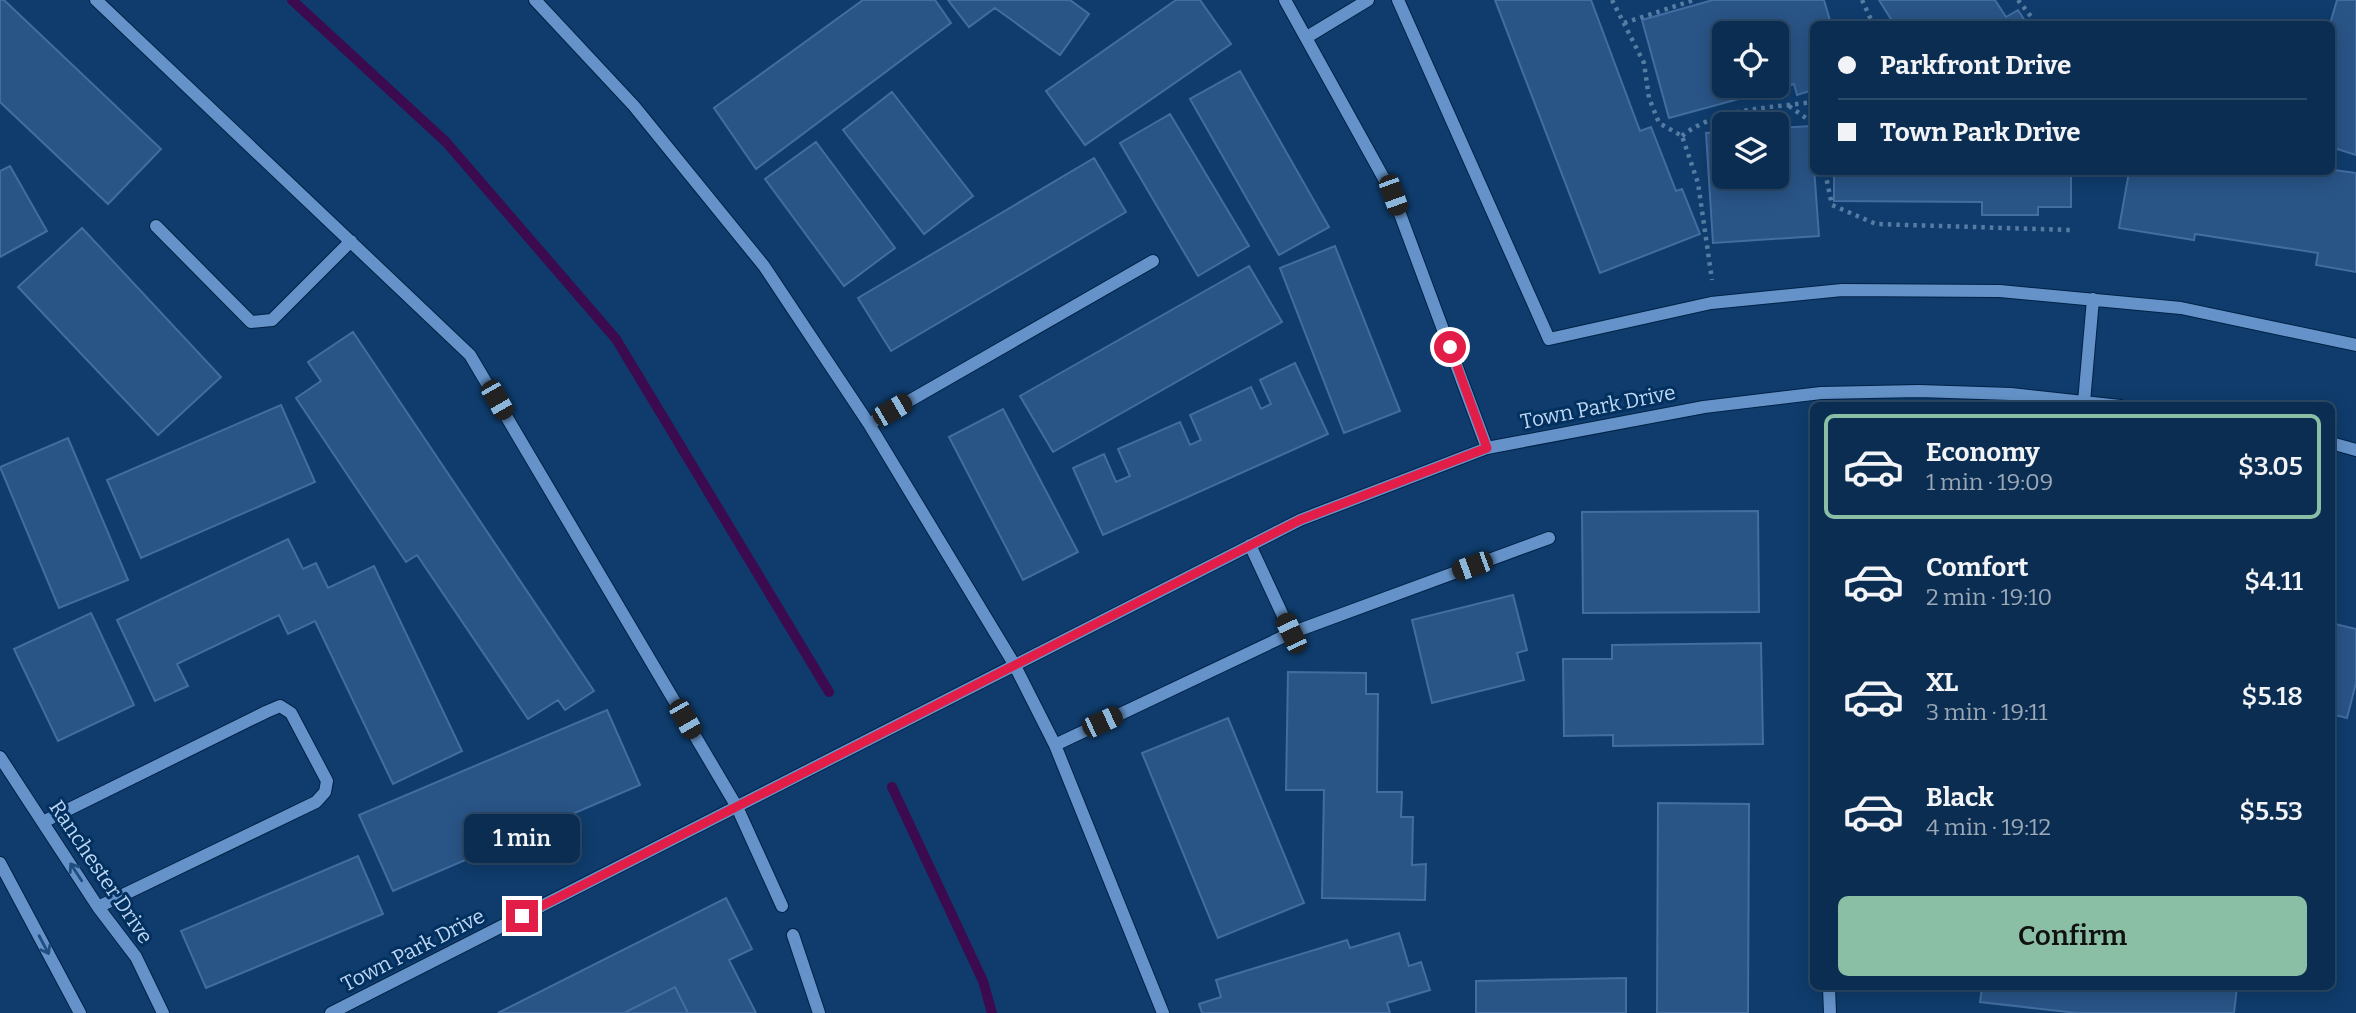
<!DOCTYPE html>
<html lang="en">
<head>
<meta charset="utf-8">
<style>
  :root { --surface:#0b2d51; --page:#143558; --text:#f1f3f6; --muted:#9aa8b7; --line:#2b4968; --accent:#8abfa5 }
  body { margin:0; font-family:Bitter,serif; background:var(--page); color:var(--text); height:100vh; display:flex; flex-direction:column; font-size:26px; white-space:nowrap }
  * { box-sizing:border-box; margin:0 }
  p { font-size:23px; color:var(--muted) }
  .icon { flex:none; width:38px; height:38px; fill:none; stroke:currentColor; stroke-width:2; stroke-linecap:round; stroke-linejoin:round }
  .map { position:relative; flex:1; overflow:hidden }
  .sheet { position:absolute; left:1810px; top:402px; width:525px; height:588px; display:flex; flex-direction:column; background:var(--surface); border-radius:10px; box-shadow:0 4px 18px #0003,0 0 0 2px var(--line) }
  .sheet>* { flex:none }
  .top-card { position:absolute; left:1810px; top:21px; width:525px; height:154px; border-radius:10px; box-shadow:0 4px 18px #0003,0 0 0 2px var(--line); display:grid; align-content:center; height:154px; padding:0 28px; background:var(--surface) }
  .tools { position:absolute; left:1712px; top:21px; display:grid; gap:14px }
  .tools a { display:grid; place-items:center; width:77px; height:77px; border-radius:10px; background:var(--surface); box-shadow:0 4px 18px #0003,0 0 0 2px var(--line); font-size:35px }
  .end { position:absolute; width:32px; height:32px; margin:-16px; border:9px solid #e11d48; background:#fff; box-shadow:0 0 0 4px #fff }
  .from { border-radius:50% }
  .bubble { position:absolute; height:49px; border-radius:10px; background:var(--surface); box-shadow:0 4px 18px #0003,0 0 0 2px var(--line); font-size:23px; font-weight:600; line-height:49px; text-align:center }
  .car { position:absolute; width:21px; height:42px; margin:-21px -10px; border-radius:9px; box-shadow:0 0 5px 2px #0007; background:linear-gradient(#222 24%,#8ab4d8 0 40%,#222 0 76%,#8ab4d8 0 86%,#222 0) }
  .top-card b { display:flex; align-items:center; gap:24px; height:66px; font-size:26px }
  .top-card b+b { border-top:2px solid var(--line) }
  .top-card i { width:18px; height:18px; background:var(--text) }
  ul { padding:12px 0 0; list-style:none }
  li { display:flex; align-items:center; gap:21px; height:105px; margin:0 14px 10px; padding:0 14px; border:4px solid transparent; border-radius:10px }
  li div { flex:1 }
  li b { display:block; font-size:26px }
  li em { font-style:normal; font-weight:600 }
  li.on { border-color:var(--accent) }
  li>.icon { width:63px; height:63px; stroke-width:1.5 }
  .primary-button { display:flex; gap:14px; margin-top:auto; padding:14px 28px }
  .primary-button a { flex:1; height:80px; border-radius:10px; background:var(--accent); color:#111; font-size:28px; font-weight:600; line-height:80px; text-align:center }
  .map>svg:first-child { display:block }
  .lines { fill:none; stroke-linecap:round; stroke-linejoin:round }
  .stream { stroke:#3c0b4f; stroke-width:10 }
  .building { fill:#295486; stroke:#416da1; stroke-width:2; fill-rule:evenodd }
  .minor-casing { stroke:#012246; stroke-width:14 }
  .path { stroke:#577ca4; stroke-width:4.5; stroke-dasharray:3.5 5; stroke-linecap:butt }
  .minor { stroke:#6593c9; stroke-width:12 }
  .oneway { stroke:#204e80 }
  .route { stroke:#e11d48; stroke-width:9 }
  .labels { text-anchor:middle; stroke-width:6; stroke-linejoin:round; paint-order:stroke }
  .street-label { font-size:21px; fill:#bed6f3; stroke:#023160 }
</style>
</head>
<body>
<div class="map">
<svg width="2356" height="1013" viewBox="0 0 2356 1013">
  <rect width="100%" height="100%" fill="#0f3c6c"/>
  <g class="lines">
    <path class="stream" d="M292,0L446,142L616,339L829,692
      M892,787L983,981L992,1013"/>
  </g>
  <path class="building" d="M0,0H4L161,149L108,204L0,102Z
    M863,0H935L951,23L756,169L714,108Z
    M948,0H1070L1089,14L1060,55L995,8L969,27Z
    M1176,0H1200L1231,44L1085,145L1046,91Z
    M1495,0H1591L1640,131L1651,127L1676,191L1682,189L1700,234L1600,273Z
    M1713,0H1824L1831,24H1813V90L1797,95L1794,84L1669,118L1642,20ZM1724,33H1776V86H1724Z
    M1879,0H1995L2006,17L2018,10L2027,24H1894Z
    M2337,0H2356V155L2331,147L2330,24Z
    M1240,71L1329,227L1279,255L1190,99Z
    M892,92L973,196L924,234L843,130Z
    M1170,114L1249,246L1198,276L1120,143Z
    M1811,126L1819,236L1713,243L1706,133L1724,132V177H1776V128Z
    M816,142L895,248L844,286L765,179Z
    M1094,158L1126,212L891,351L858,298Z
    M10,166L47,231L0,257V171Z
    M2334,170L2356,173V272L2316,265L2318,253L2195,234L2194,240L2119,228L2129,172Z
    M1834,172H2071V207H2038V215H1982V202L1834,201Z
    M82,228L221,377L158,435L18,287Z
    M1335,246L1400,411L1344,433L1280,268Z
    M1249,266L1282,322L1053,452L1020,396Z
    M353,332L594,691L565,710L558,700L528,719L417,555L406,562L296,398L321,381L308,362Z
    M1295,363L1328,434L1103,535L1073,468L1104,454L1116,482L1130,476L1118,449L1180,422L1190,445L1201,440L1190,415L1251,387L1261,409L1271,404L1260,380Z
    M281,405L315,482L141,558L107,480Z
    M1003,409L1078,552L1023,580L949,437Z
    M68,438L128,580L59,608L0,467Z
    M1758,511L1759,612L1583,613L1582,512Z
    M288,539L303,569L316,563L328,588L374,566L462,751L393,784L315,621L288,634L279,615L177,664L188,686L155,701L117,620Z
    M1513,595L1527,650L1517,653L1524,680L1432,703L1412,620Z
    M91,613L134,705L58,741L14,649Z
    M2331,623L2356,629V683L2347,718L2331,714Z
    M1761,643L1763,744L1613,746V735L1564,736L1563,659H1612V645Z
    M1288,672L1366,673V694H1378L1377,792H1402L1401,817H1413L1412,865L1426,864L1425,900L1322,898L1324,790H1286Z
    M607,710L640,785L393,891L359,815Z
    M1228,718L1304,903L1218,938L1142,753Z
    M1658,803L1749,804L1748,1013H1657Z
    M358,856L383,914L206,988L181,931Z
    M726,898L752,949L729,960L756,1013H688L675,987L624,1013H498Z
    M1399,933L1409,966L1421,962L1430,990L1387,1003L1390,1013H1202L1199,1004L1221,997L1216,980L1347,940L1350,948Z
    M1626,978V1013H1476V981Z
    M675,987L688,1013H624Z
    M1982,987H2237L2234,1013H2077L1980,1002Z"/>
  <g class="lines">
    <g class="minor-casing">
      <path id="minor" d="M96,0L470,355L737,807L782,906
        M535,0L634,106L764,266L869,424L1014,664L1055,745L1163,1013
        M1285,0L1393,195L1487,448
        M1398,0L1549,339L1711,303L1842,290L2000,291L2181,308L2356,345
        M1307,37L1368,0
        M156,226L251,322L272,320L351,241
        M2084,402L2093,299
        M869,424L1153,261
        M2331,443L2356,450
        M1250,545L1291,633
        M1055,745L1291,633L1549,538
        M0,757L98,907L136,957L163,1013
        M43,822L266,712L280,706L291,713L327,781L325,792L316,802L98,907
        M0,863L80,1013
        M793,935L819,1013
        M1829,987L1830,1013
        M331,1013L1300,520L1487,448L1704,407L1821,393L1919,391L2011,394L2120,406"/>
    </g>
    <path class="path" d="M1612,0L1644,63L1649,98L1659,123L1682,136L1698,183L1712,280
      M1862,0L1873,24
      M2018,0L2037,24
      M1624,23L1694,0
      M1789,106L1813,123
      M1682,136C1716,108 1771,108 1813,102
      M1825,172L1832,205L1876,224L2070,230"/>
    <use href="#minor" class="minor"/>
  </g>
  <defs><path id="oneway-shaft" d="M-6 0H5M1.5-3L5.5 0L1.5 3" fill="none" stroke-width="1.6" stroke-linecap="round" stroke-linejoin="round" transform="scale(1.75)"/></defs>
  <g class="oneway">
    <use href="#oneway-shaft" transform="translate(76 872) rotate(-123)"/>
    <use href="#oneway-shaft" transform="translate(44 945) rotate(62)"/>
  </g>
  <g class="lines">
    <path class="route" d="M522,916L1300,520L1487,448L1450,347"/>
  </g>
  <g class="labels">
    <g class="street-label">
      <text transform="translate(1598 407) rotate(-11)" y="7">Town Park Drive</text>
      <text transform="translate(101 872) rotate(56)" y="7">Ranchester Drive</text>
      <text transform="translate(413 950) rotate(-27)" y="7">Town Park Drive</text>
    </g>
  </g>
</svg>
<div class="tools">
<a><svg class="icon" aria-label="locate" viewBox="0 0 24 24"><circle cx="12" cy="12" r="6"/><path d="M12 2v4M12 18v4M2 12h4M18 12h4"/></svg></a>
<a><svg class="icon" aria-label="layers" viewBox="0 0 24 24"><path d="M12 4l9 5-9 5-9-5zM3 14l9 5 9-5"/></svg></a>
</div>
<i class="end from" style="left:1450px;top:347px"></i>
<i class="end" style="left:522px;top:916px"></i>
<div class="bubble" style="left:464px;top:814px;width:116px">1 min</div>
<i class="car" style="left:1393px;top:195px;rotate:160deg"></i>
<i class="car" style="left:497px;top:400px;rotate:150deg"></i>
<i class="car" style="left:892px;top:410px;rotate:60deg"></i>
<i class="car" style="left:1472px;top:566px;rotate:250deg"></i>
<i class="car" style="left:1291px;top:633px;rotate:335deg"></i>
<i class="car" style="left:685px;top:719px;rotate:150deg"></i>
<i class="car" style="left:1102px;top:722px;rotate:65deg"></i>
<div class="top-card">
<b><i class="from"></i>Parkfront Drive</b>
<b><i></i>Town Park Drive</b>
</div>
<section class="sheet">
<ul>
<li class="on"><svg class="icon" aria-label="car" viewBox="0 0 24 24"><path d="M5 17H2v-5l4-1 3-4h7l3 4 3 1v5h-3M9 17h6M6 11h13"/><circle cx="7" cy="17" r="2"/><circle cx="17" cy="17" r="2"/></svg><div><b>Economy</b><p>1 min · 19:09</p></div><em>$3.05</em></li>
<li><svg class="icon" aria-label="car" viewBox="0 0 24 24"><path d="M5 17H2v-5l4-1 3-4h7l3 4 3 1v5h-3M9 17h6M6 11h13"/><circle cx="7" cy="17" r="2"/><circle cx="17" cy="17" r="2"/></svg><div><b>Comfort</b><p>2 min · 19:10</p></div><em>$4.11</em></li>
<li><svg class="icon" aria-label="car" viewBox="0 0 24 24"><path d="M5 17H2v-5l4-1 3-4h7l3 4 3 1v5h-3M9 17h6M6 11h13"/><circle cx="7" cy="17" r="2"/><circle cx="17" cy="17" r="2"/></svg><div><b>XL</b><p>3 min · 19:11</p></div><em>$5.18</em></li>
<li><svg class="icon" aria-label="car" viewBox="0 0 24 24"><path d="M5 17H2v-5l4-1 3-4h7l3 4 3 1v5h-3M9 17h6M6 11h13"/><circle cx="7" cy="17" r="2"/><circle cx="17" cy="17" r="2"/></svg><div><b>Black</b><p>4 min · 19:12</p></div><em>$5.53</em></li>
</ul>
<div class="primary-button"><a>Confirm</a></div>
</section>
</div>
</body>
</html>
